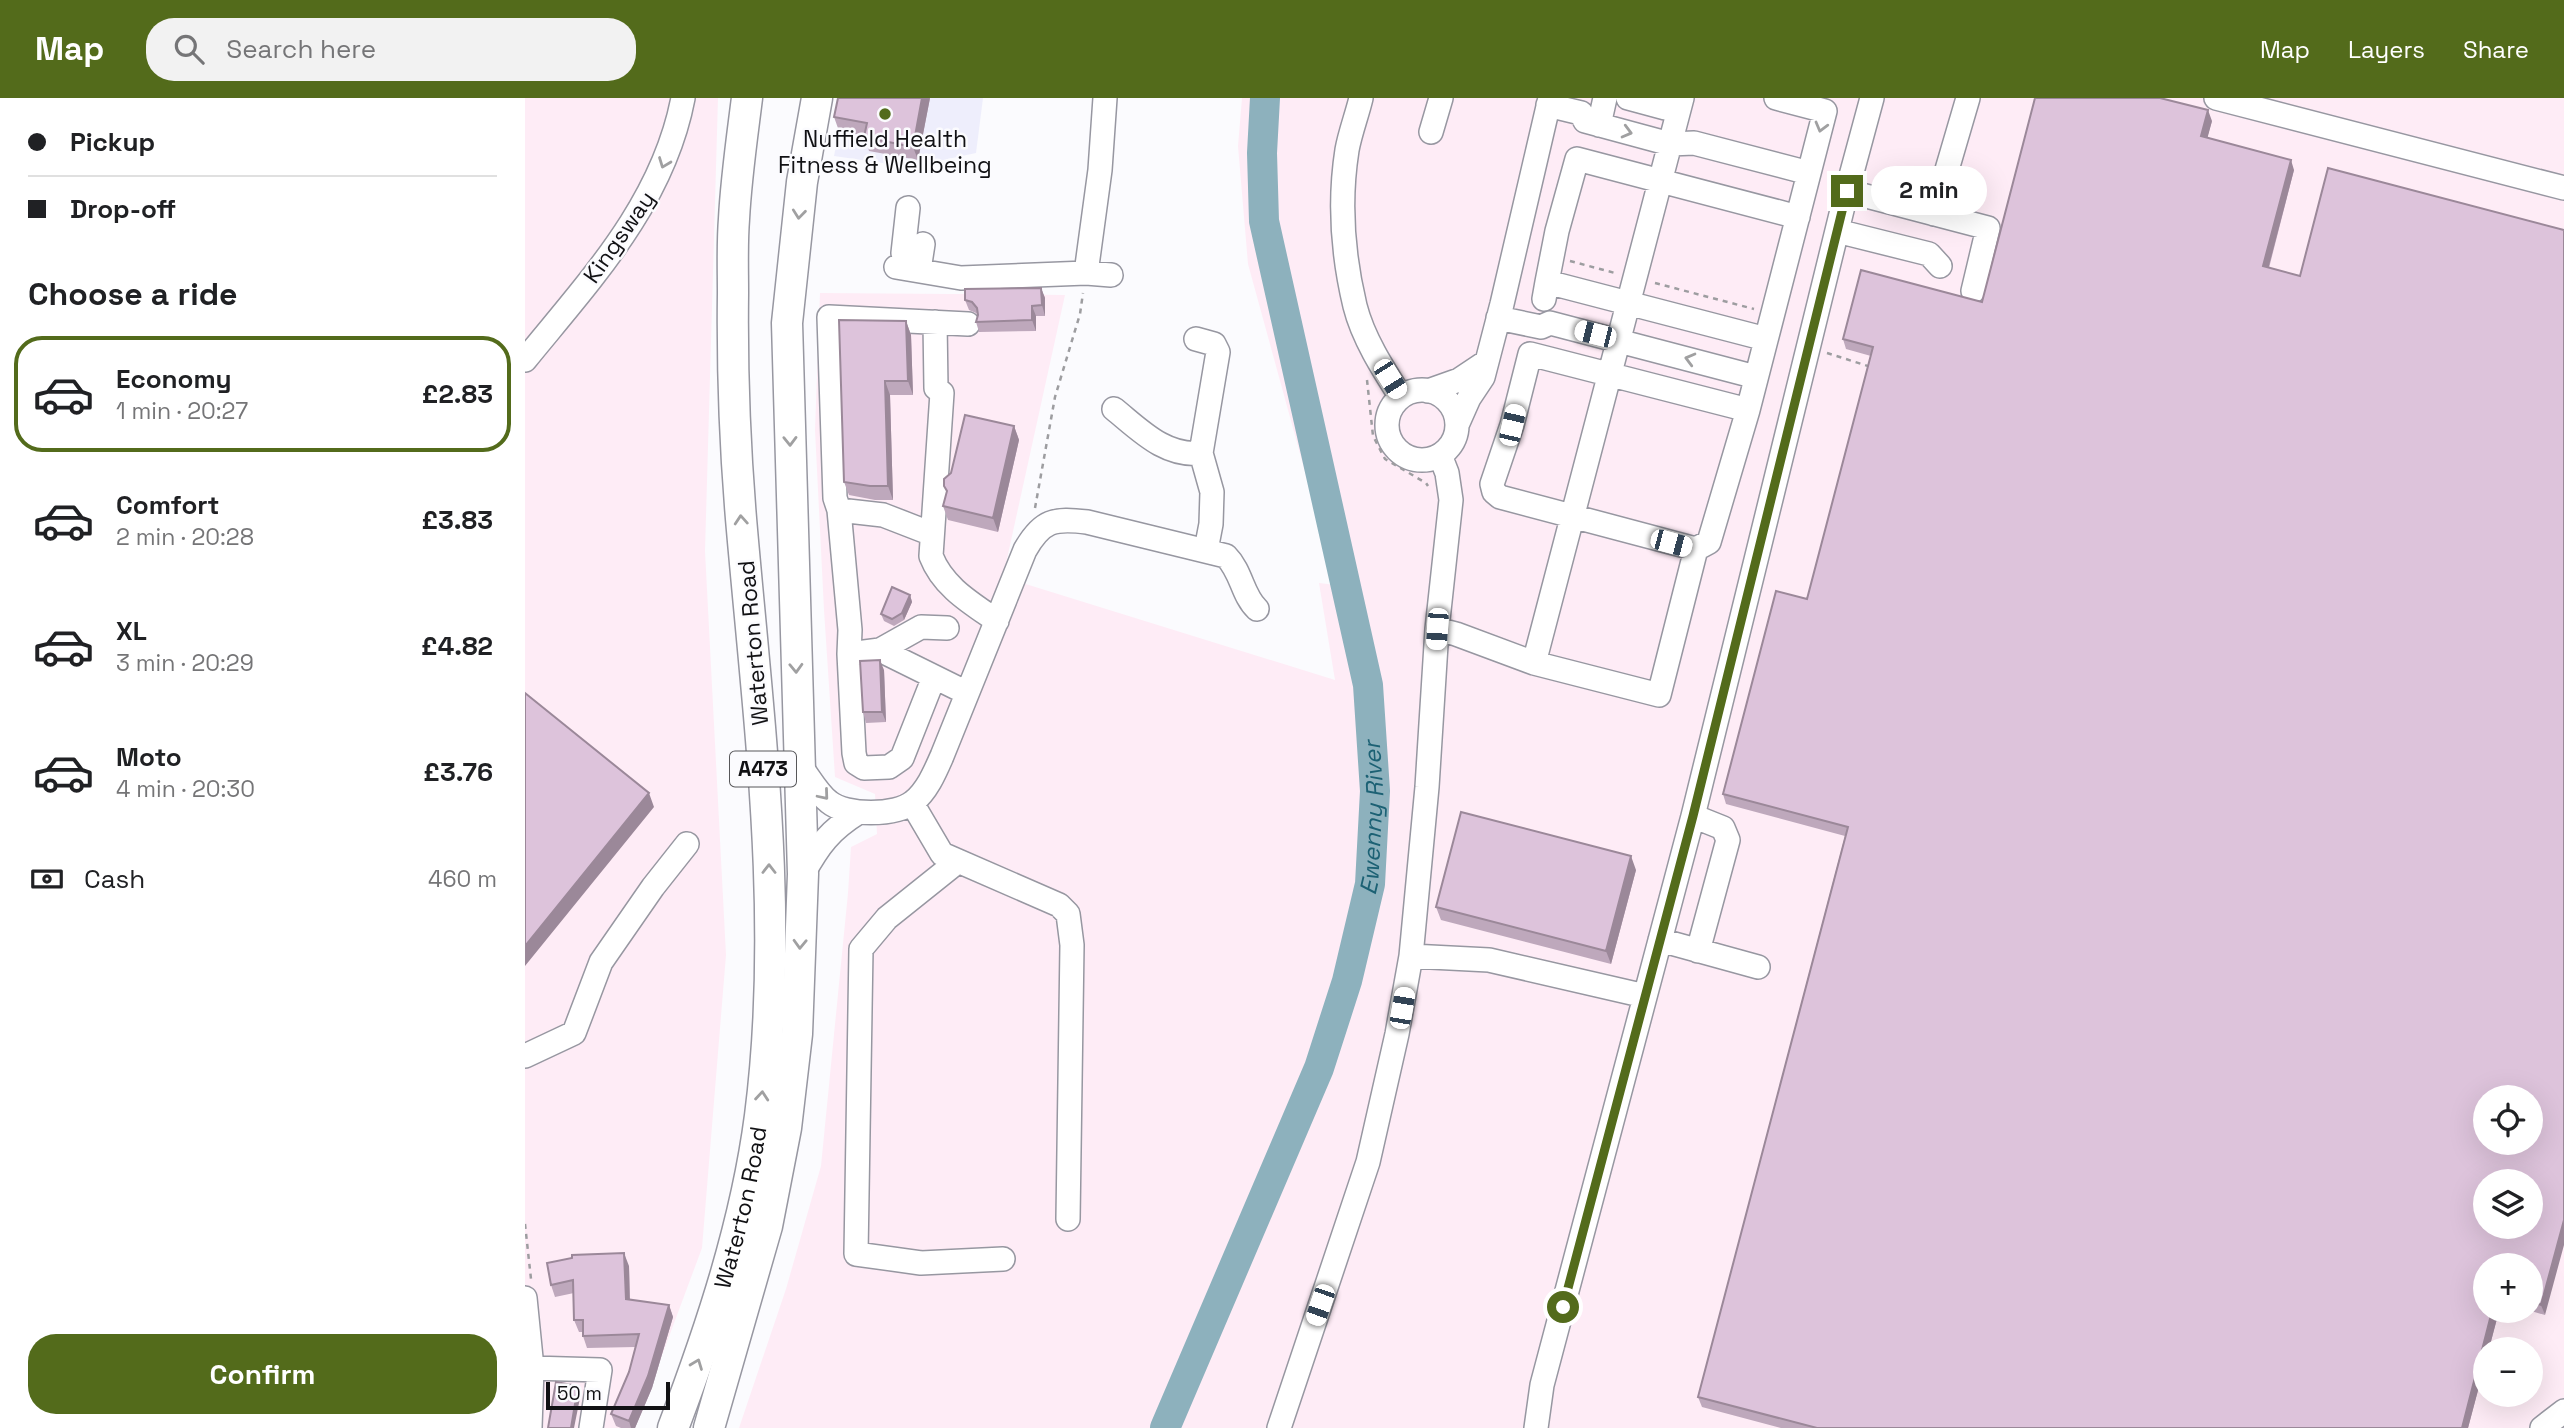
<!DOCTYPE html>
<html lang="en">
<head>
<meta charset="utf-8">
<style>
  :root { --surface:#fff; --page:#f2f2f2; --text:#202124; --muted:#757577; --line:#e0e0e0; --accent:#536b1b }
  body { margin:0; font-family:"Space Grotesk",sans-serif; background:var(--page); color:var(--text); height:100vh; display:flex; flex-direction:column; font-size:26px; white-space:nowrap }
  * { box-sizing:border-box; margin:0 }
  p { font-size:23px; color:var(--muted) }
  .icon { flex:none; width:38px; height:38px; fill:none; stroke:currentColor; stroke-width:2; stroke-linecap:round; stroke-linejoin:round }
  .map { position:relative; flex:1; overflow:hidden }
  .details { display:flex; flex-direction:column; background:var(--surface); width:525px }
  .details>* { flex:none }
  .banner { display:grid; align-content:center; height:154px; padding:0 28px; background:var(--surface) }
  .fabs { position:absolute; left:1948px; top:987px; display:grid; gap:14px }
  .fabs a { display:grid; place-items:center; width:70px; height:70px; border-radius:50%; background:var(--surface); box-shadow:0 7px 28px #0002; font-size:35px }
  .scale { position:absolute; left:21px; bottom:18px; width:124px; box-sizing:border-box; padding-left:7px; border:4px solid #111114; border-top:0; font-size:19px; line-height:24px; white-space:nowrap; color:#111114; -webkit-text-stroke:5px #fbfbfe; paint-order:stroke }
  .end { position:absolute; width:32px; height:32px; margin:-16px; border:9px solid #536b1b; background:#fff; box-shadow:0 0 0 4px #fff }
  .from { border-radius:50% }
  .bubble { position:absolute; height:49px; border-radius:24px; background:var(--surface); box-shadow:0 7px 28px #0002; font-size:23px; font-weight:600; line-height:49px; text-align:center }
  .car { position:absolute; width:21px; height:42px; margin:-21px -10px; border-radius:9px; box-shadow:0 0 5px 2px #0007; background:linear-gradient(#fff 24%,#345 0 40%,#fff 0 76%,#345 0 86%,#fff 0) }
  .banner b { display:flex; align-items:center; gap:24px; height:66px; font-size:26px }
  .banner b+b { border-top:2px solid var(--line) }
  .banner i { width:18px; height:18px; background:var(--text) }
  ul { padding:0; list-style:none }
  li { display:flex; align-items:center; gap:21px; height:116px; margin:0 14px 10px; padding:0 14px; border:4px solid transparent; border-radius:28px }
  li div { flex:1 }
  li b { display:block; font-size:26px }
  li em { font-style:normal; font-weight:600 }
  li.current { border-color:var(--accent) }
  li>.icon { width:63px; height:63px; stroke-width:1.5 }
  h2 { padding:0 28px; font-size:32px; line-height:84px }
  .pay { display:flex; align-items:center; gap:18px; height:77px; padding:0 28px; font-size:26px }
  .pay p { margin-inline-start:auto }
  .action { display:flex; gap:14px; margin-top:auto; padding:14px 28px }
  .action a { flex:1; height:80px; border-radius:28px; background:var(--accent); color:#fff; font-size:28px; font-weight:600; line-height:80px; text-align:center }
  header { display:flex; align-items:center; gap:42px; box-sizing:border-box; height:98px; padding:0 35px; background:var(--accent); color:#fff }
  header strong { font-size:33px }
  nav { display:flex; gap:38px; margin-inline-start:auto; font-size:24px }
  .search { width:490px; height:63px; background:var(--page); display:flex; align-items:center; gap:18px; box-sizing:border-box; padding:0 24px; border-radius:28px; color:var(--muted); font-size:26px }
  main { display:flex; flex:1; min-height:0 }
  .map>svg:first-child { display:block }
  .built { fill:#eeeefc }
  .industrial { fill:#feecf6; fill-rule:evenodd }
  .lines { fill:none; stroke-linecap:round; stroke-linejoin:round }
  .river { stroke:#8db1bd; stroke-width:30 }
  .minor-casing { stroke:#9797a1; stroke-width:26 }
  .major-casing { stroke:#9797a1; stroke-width:33 }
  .path { stroke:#9d9da0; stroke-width:2.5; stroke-dasharray:5 5; stroke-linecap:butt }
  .minor { stroke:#fff; stroke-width:23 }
  .major { stroke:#fff; stroke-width:30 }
  .wall { fill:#bea8bc }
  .shaded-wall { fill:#9b8899 }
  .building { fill:#ddc3db; stroke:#9b8899; stroke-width:2; fill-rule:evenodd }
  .oneway { stroke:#a0a0a1 }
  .route { stroke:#536b1b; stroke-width:9 }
  .poi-dot { fill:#536b1b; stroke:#fbfbfe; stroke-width:2.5 }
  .labels { text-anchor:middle; stroke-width:5; stroke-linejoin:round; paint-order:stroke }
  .shield { fill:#fbfbfe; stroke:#57575a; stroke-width:2 }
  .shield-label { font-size:21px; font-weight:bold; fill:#111114 }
  .poi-label { font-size:23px; fill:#111114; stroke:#fbfbfe }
  .street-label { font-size:23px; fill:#111114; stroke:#fbfbfe }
  .water-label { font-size:24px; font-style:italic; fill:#1c6174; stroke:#fbfbfe }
</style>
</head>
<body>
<header>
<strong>Map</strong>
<div class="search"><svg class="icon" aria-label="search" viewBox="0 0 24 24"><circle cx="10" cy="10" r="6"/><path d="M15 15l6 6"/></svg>Search here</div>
<nav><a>Map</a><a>Layers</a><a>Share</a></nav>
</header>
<main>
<section class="details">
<div class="banner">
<b><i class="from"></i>Pickup</b>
<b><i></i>Drop-off</b>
</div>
<h2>Choose a ride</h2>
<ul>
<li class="current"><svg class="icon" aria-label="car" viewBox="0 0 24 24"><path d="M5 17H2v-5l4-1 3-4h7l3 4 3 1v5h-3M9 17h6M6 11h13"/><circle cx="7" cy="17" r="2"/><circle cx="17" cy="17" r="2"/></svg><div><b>Economy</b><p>1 min · 20:27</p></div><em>£2.83</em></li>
<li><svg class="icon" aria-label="car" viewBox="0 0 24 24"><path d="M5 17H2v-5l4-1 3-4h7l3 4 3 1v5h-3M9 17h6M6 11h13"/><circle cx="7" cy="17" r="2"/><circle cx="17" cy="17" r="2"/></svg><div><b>Comfort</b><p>2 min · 20:28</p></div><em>£3.83</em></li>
<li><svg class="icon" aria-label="car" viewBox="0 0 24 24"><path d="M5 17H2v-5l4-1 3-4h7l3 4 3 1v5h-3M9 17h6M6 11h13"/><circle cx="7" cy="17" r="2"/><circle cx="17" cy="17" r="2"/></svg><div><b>XL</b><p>3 min · 20:29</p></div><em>£4.82</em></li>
<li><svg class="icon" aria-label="car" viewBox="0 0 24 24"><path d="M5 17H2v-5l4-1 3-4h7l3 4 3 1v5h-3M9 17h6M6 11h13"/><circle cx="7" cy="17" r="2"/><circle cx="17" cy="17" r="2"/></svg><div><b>Moto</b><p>4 min · 20:30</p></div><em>£3.76</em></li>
</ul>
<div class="pay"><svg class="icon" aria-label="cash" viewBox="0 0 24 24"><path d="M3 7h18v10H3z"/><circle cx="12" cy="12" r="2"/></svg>Cash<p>460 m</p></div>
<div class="action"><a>Confirm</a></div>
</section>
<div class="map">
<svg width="2039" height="1330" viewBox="0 0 2039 1330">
  <rect width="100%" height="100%" fill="#fbfbfe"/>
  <path class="built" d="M321,0H458L451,55L385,69L309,58Z"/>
  <path class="industrial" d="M0,0H193L180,453L201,857L177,1150L110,1330H0Z
    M717,0H2039V1330H214L261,1191L296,1068L323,795L326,749L352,736L350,696L310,679L299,512L290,332L295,195L540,197L478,479L810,582L794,485L811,487L723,166L713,48ZM1960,999H2006V1045H1960ZM1960,1083H2006V1129H1960ZM1960,1167H2006V1213H1960ZM1960,1251H2006V1297H1960Z"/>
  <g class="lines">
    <path class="river" id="s1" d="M640,1330L794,970L822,883L845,786L850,693L843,587L739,123L737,55L740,0"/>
    <g class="minor-casing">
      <path id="minor" d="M836,0C832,17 825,35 822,52C814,103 818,158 830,208C838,240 858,271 876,299
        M1103,0L1140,10L1143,0
        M1691,0L2039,90
        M1023,7L1056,15L1060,23L1145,46L1169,45L1284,75
        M1074,27L1080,0
        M906,34L916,0
        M1322,93L1463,130L1448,193
        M383,110L378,155L384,171
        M1409,116L1443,0
        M1312,133L1404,156L1415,168
        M371,169L436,180L561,175L586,177
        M394,172L398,146
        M561,175L575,72L580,0
        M1022,184L1032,133L1052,61L1273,119
        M1019,201L1022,184L1241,241
        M973,220L1016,229L1025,225L1231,279
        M410,224L411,290L417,295L406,458C418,489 446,505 472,523
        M671,241L689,246L693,254L676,355L687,394L686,426L681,452
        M1005,256L1223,312L1184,444L1171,451L975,399L969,394L967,386L987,327Z
        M0,262C65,182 138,105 158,0
        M862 327a35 35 0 1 1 70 0a35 35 0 1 1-70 0Z
        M903,293L934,282L961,264
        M589,311C615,332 640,359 676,355
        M1223,312L1300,13L1251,0
        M932,327L944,300L958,279L977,206L1025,0
        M314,412L310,400L304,219L443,226
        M912,531L931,536L1009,565L1134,597L1171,451
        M355,552L396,529L422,530
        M324,556L325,532L314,412L358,417L407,436
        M1009,565L1157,0
        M409,579L377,660L364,669L339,670L331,665L329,655L324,556L355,552L442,595
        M273,665C283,677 292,695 304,704C321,718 371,718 388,704C402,693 410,674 417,658L500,452C517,422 529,420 562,424L701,458C717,474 717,497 732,511
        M387,705L417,756L534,807L543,816L547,847L543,1121
        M1168,718L1198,730L1203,742L1173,853
        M432,764L362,820L336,851L331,1156L396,1165L478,1161
        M278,776C294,747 305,732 334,714
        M1135,842L1233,869
        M886,858L964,862L1120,898
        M0,958L49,935L76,864L128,789L162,746
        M0,1200L7,1270L5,1330
        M7,1270L75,1272L66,1330
        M754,1330L843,1064L872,936L886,858L902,689L912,531L926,402L922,375L915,357
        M1011,1330L1017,1287L1168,718L1320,100L1347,0
        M2017,1330L2039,1313"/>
    </g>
    <g class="major-casing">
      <g id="major">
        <path id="s2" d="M148,1330C186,1230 221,1125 235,1018C260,823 234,626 217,432C210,353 207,274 208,195C208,171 207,146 209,121C211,81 217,40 222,0"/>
        <path d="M184,1330L242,1128L261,1030L272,936L278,776L262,225L277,84L292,0"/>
      </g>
    </g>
    <path class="path" d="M1045,163L1090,175
      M1130,185L1229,211
      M1302,255L1346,269
      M842,282L848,338L860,361L901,385L903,388
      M510,410L530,299L555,216L558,195
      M0,1126L6,1181"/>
    <use href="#minor" class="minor"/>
    <use href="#major" class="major"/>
  </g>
  <path class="wall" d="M405,0L393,62L344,53L340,38L314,33L309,19Z
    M1687,23L1682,40L1769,72L1744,170L2020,1217L2006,1213V1167H1960V1213H1974L1943,1330H1256L1177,1309L1173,1299L1320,738L1201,706L1198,696L1282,501L1346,258L1321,251L1318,241L1457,204Z
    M516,190L520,200V218H511V233L454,234L451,224L453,217L451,215L444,212L440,202Z
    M381,223L386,237L388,297H365L368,402H350L324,397L319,384Z
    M489,328L494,342L473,434L423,422L418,408L422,395L419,388Z
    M385,497L387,504L379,522L369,528L359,523L356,516Z
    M359,572L361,624L341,625L338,614Z
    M1111,772L1086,866L916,822L911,809Z
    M104,1168L105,1202L144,1207L148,1219L127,1290L110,1330H96L91,1328L86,1316L104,1274L110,1249L62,1250L58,1238V1234H54L49,1222V1195L30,1199L26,1187Z"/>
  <path class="shaded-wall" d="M397,0H405L393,62L388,49Z
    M1683,12L1687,23L1680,49L1676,38Z
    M1766,62L1769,72L1741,179L1738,168Z
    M516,190L520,200V218L517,207Z
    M507,208L511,218V233L507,222Z
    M381,223L386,237L388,297L383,283Z
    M360,283L365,297L368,402L363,388Z
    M489,328L494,342L473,434L468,420Z
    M385,497L387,504L379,522L377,515Z
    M355,562L359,572L361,624L357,614Z
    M124,695L129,709L0,868V848Z
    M1106,758L1111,772L1086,866L1081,853Z
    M2039,1122V1147L2020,1217L2016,1207Z
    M99,1155L104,1168L105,1213L101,1201Z
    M144,1207L148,1219L127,1290L110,1330H106L104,1323Z
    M1967,1213H1974L1964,1251H1960V1266L1943,1330H1937Z
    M53,1288L56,1295L49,1330H46Z"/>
  <path class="building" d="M313,0H397L388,49L339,39L342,25L309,19Z
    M1510,0H1635L1683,12L1676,38L1766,62L1738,168L1775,178L1803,70L2039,132V1122L2016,1207L2006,1203V1167H1960V1213H1967L1937,1330H1292L1173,1299L1323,729L1198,696L1251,493L1282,501L1348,249L1318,241L1336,172L1457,204ZM1960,999H2006V1045H1960ZM1960,1083H2006V1129H1960Z
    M516,190L517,207L507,208V222L451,224L453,217L452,210L447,204L440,202V191Z
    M314,222L381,223L383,283H360L363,388H345L319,384Z
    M440,317L489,328L468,420L418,408L422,393L419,388V381L426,375Z
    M367,489L385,497L377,515L367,521L356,516Z
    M355,562L357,614H338L335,563Z
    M0,595L124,695L0,848Z
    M936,714L1106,758L1081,853L911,809Z
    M99,1155L101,1201L144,1207L123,1278L104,1323L86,1316L104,1274L114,1236L58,1238V1222H49L48,1182L26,1187L22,1165L47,1160V1157Z
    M31,1284L53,1288L46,1330H23Z"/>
  <defs><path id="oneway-chevron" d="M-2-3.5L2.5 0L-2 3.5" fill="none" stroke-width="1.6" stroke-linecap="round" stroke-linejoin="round" transform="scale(1.75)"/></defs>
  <g class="oneway">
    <use href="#oneway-chevron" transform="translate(1296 29) rotate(105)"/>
    <use href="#oneway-chevron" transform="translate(1102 34) rotate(15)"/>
    <use href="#oneway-chevron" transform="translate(139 65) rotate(111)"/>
    <use href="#oneway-chevron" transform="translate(274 116) rotate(96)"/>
    <use href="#oneway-chevron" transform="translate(1165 261) rotate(-165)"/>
    <use href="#oneway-chevron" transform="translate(265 343) rotate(89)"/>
    <use href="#oneway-chevron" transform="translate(216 422) rotate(-94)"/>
    <use href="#oneway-chevron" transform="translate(271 570) rotate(88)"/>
    <use href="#oneway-chevron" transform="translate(299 697) rotate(50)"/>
    <use href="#oneway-chevron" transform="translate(244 771) rotate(-90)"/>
    <use href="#oneway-chevron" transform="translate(275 846) rotate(92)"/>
    <use href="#oneway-chevron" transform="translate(237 998) rotate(-85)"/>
    <use href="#oneway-chevron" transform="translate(172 1266) rotate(-69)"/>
  </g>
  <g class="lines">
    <path class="route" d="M1038,1209L1168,718L1322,93"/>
  </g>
  <circle class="poi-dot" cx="360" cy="16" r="7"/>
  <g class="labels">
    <rect class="shield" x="205" y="653.5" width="66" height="35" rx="5"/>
    <g class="shield-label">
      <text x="238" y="678">A473</text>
    </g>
    <g class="poi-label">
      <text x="360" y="49">Nuffield Health<tspan x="360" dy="26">Fitness &amp; Wellbeing</tspan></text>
    </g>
    <g class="street-label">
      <text transform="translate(94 139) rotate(-55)" y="8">Kingsway</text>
      <text transform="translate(228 545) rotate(-95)" y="8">Waterton Road</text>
      <text dy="8" stroke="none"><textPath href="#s2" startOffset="231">Waterton Road</textPath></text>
    </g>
    <g class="water-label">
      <text dy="8" stroke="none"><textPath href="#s1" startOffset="649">Ewenny River</textPath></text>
    </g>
  </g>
</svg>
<div class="fabs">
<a><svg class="icon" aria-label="locate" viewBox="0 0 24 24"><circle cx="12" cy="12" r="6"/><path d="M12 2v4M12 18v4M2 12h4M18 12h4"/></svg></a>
<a><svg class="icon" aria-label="layers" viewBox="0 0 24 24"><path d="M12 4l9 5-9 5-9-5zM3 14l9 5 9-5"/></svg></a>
<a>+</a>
<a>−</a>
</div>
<div class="scale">50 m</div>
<i class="end from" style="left:1038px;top:1209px"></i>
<i class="end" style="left:1322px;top:93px"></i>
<div class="bubble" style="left:1346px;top:68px;width:116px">2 min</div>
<i class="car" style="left:1070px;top:236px;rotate:284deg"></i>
<i class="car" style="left:865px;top:281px;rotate:148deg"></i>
<i class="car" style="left:987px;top:327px;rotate:13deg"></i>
<i class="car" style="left:1146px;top:445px;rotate:105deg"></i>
<i class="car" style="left:912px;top:531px;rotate:184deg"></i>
<i class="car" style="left:877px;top:910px;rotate:10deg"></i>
<i class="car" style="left:795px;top:1207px;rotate:199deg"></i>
</div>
</main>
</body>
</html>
